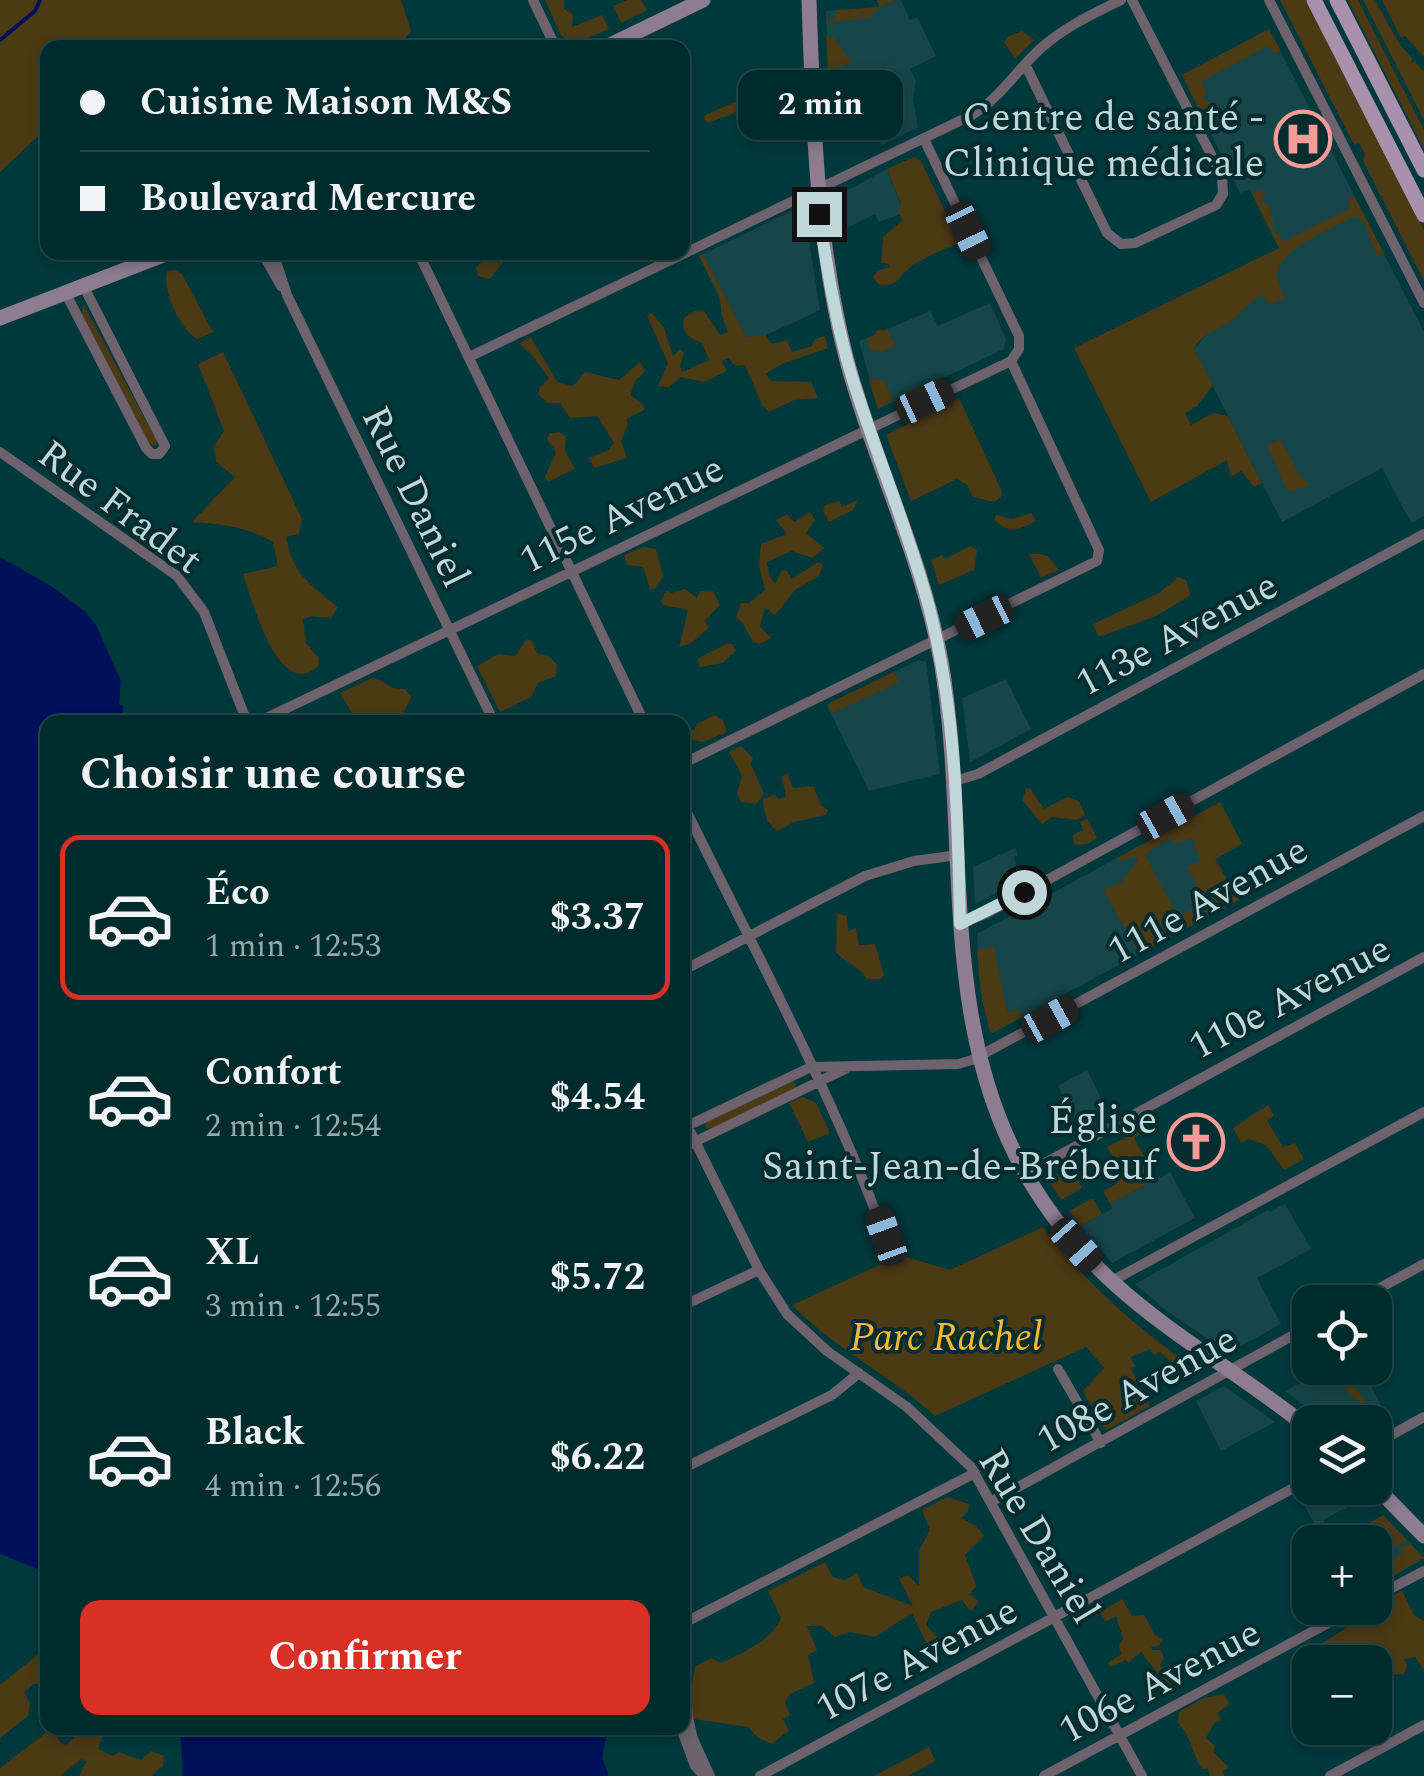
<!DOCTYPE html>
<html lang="fr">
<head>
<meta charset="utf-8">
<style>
  :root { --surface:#002b2d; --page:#0e3739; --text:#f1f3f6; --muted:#95a7aa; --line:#224749; --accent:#d93025 }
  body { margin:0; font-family:Spectral,serif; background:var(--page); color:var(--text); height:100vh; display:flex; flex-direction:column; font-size:38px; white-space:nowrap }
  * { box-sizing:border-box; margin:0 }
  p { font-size:32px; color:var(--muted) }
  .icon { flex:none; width:55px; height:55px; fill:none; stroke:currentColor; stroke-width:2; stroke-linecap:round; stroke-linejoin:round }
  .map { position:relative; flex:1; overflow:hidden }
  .side { position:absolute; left:40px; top:715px; width:650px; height:1020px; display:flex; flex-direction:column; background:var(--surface); border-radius:20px; box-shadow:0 5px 15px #0003,0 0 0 2px var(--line) }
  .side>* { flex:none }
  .guide { position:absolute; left:40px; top:40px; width:650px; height:220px; border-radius:20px; box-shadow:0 5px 15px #0003,0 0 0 2px var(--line); display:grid; align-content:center; height:220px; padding:0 40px; background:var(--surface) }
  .controls { position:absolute; left:1292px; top:1285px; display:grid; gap:20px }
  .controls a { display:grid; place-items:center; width:100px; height:100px; border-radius:20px; background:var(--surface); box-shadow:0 5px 15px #0003,0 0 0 2px var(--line); font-size:50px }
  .end { position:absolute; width:45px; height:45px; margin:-22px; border:12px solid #bfd7d9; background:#111; box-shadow:0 0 0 5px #111 }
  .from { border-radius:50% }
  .bubble { position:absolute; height:70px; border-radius:20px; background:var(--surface); box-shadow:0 5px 15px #0003,0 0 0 2px var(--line); font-size:32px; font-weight:700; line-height:70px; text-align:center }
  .car { position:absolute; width:30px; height:60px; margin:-30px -15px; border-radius:12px; box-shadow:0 0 8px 2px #0007; background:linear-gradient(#222 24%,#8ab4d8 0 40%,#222 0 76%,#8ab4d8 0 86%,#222 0) }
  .guide b { display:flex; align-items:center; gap:35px; height:95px; font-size:38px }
  .guide b+b { border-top:2px solid var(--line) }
  .guide i { width:25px; height:25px; background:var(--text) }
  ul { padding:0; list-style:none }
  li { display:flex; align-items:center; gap:30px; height:165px; margin:0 20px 15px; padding:0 20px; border:5px solid transparent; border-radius:20px }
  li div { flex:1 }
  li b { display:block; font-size:38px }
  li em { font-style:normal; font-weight:700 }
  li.on { border-color:var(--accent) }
  li>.icon { width:90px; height:90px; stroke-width:1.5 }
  h2 { padding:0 40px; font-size:45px; line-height:120px }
  .button { display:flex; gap:20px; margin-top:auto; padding:20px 40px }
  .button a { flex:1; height:115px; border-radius:20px; background:var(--accent); color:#fff; font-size:40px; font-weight:700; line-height:115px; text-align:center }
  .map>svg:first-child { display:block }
  .built { fill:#164649 }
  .green { fill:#4c3a15; fill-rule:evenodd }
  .water { fill:#00115a }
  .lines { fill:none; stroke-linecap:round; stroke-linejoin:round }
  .stream { stroke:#00115a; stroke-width:4 }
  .street { stroke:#6d626e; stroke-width:10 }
  .secondary { stroke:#8e7c90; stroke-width:15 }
  .primary { stroke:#a891ab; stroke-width:15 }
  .route { stroke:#bfd7d9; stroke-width:12 }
  .labels { text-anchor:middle; stroke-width:8; stroke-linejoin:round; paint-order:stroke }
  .poi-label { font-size:40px; fill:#bfd7d9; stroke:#052d30; text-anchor:end }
  .street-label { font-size:40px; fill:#bfd7d9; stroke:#052d30 }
  .park-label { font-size:40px; font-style:italic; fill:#f6b930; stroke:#052d30 }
</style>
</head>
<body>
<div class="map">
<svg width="1424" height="1776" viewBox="0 0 1424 1776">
  <rect width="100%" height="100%" fill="#00393c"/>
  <path class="built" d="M896,0H901L910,20L917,17L936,56L910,69L916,81L913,99L918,127L882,145L857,98L829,110L826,11L880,7Z
    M1269,29L1424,332V516L1411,523L1382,468L1282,522L1194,349L1279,248L1250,189L1240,193L1182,75Z
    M887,169L904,213L879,222L875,214L838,232L835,197Z
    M794,210H804L820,310L743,346L699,256Z
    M990,303L1006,339L1004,349L878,409L859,341L930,311L938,326Z
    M918,660L926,662L940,774L869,791L827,705Z
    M1006,679L1031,729L970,762L962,698Z
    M1220,802L1242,844L1215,859L1239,900L993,1033L989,1031L979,977L977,934Z
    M1015,848L1018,855L1014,857L1017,869L1022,879L975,904L973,867Z
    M1087,1070L1108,1112L1079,1127L1058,1086Z
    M1170,1172L1195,1218L1112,1263L1080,1226L1112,1209L1110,1204Z
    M1285,1204L1311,1249L1257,1278L1281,1324L1228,1353L1167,1311L1135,1284L1268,1210L1270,1212Z
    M1328,1368H1361L1389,1420L1375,1427V1422H1326L1285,1391Z
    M1224,1386L1275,1422L1221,1451L1196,1401Z
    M1328,1488H1354L1364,1498L1323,1520L1335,1542H1324L1302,1501Z
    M1383,1515L1424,1558L1375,1588V1542H1337Z"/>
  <path class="green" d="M0,0H401L411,30L400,48H48L47,128L0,172Z
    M545,0H564V9L573,14L572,27L602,15L609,29L571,45L561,35Z
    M627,0H641L647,10L621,23L613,6Z
    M877,0H896L880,7L869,18L826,23V20L836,19V10L879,7Z
    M1280,0H1306L1424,230V281L1363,161L1365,155L1359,143L1354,145Z
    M1348,0H1358L1424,130V149Z
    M1363,0H1375L1400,45L1413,59L1410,63L1414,61L1424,71V120Z
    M1382,0H1424V57L1405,36L1401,38Z
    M1269,29L1281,51L1274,54L1268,46L1202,81L1206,90L1203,99L1213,103L1218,113L1204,120L1182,75Z
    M1022,31L1034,40L1015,59L1004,42L1007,37Z
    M826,34L831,40L832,35L851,62L828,72Z
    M889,66L896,80L829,110L828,85L857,72L862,79Z
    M798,91L799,122L790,124L782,109L787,97Z
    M739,100L743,103L737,112L708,123L705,121L704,116L708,114Z
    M914,157L921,161L960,242C945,249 927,256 913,265C899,275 899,287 879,285L873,278L877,271L890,267L889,264L881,263L883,237L903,220L898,213L901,204L887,169Z
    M1261,189L1265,197L1262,200L1264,204L1267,202L1272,211L1269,213L1274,221L1272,228L1284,241L1350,208L1347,200L1354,196L1384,253L1377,256L1363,221L1355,216C1335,227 1277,250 1277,275C1277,283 1282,290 1285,298L1270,304L1262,295C1250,301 1245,309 1235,318C1221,330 1204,330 1194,349L1213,385L1197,406L1185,413L1191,425L1213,413L1228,416L1262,483L1254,487L1241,471L1231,477L1227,460L1151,502L1074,348L1279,248L1252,194Z
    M489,253H510L490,279L478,276L476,268Z
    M703,254L746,337L766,335L771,344L787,340L792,352L812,346L815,339L825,336L828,348L782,364L765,374L772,381L811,382L818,398L794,400L769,412L762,405L745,365L736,366L728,358L722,361L727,371L704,382L681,377L669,387L658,386L668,363L647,316L651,312L664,328L673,356L680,349L684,353L680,366L682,372L709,360L702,343C689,338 681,334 684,318L694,311H704L720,335L728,332L722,316L719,294L699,256Z
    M175,270L182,274L213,332L197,339C180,329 162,291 167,271Z
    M83,304L157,441L156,446L149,444L82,314Z
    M877,330H888L895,345L879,354L877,350L871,351L866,339L875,335Z
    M531,337L557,382L573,386L585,372L619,380L640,362L645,372L636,380L630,395L644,405V410L626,419L628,425L621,441L627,458L594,468L589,458L609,450L614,443L597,416L570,418L560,403H548L538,394L540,387L549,378L530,353L519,344Z
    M223,352L302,519L299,534L286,537C294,576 309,583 338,607L331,618L312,616L303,619L306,643L319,658L318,666C279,703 251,598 243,574L278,566L273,542C247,527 223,524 192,522L235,477L216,462L214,446L224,431L198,364Z
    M875,379L884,381L893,400L878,409L869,381Z
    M959,398L1002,492L1001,497L994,502L973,497L967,485L957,479L911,501L886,435Z
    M559,432L566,436L565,450L575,469L548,482L545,477L556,452L547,439L550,433Z
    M1280,439L1302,479L1305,478L1309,485L1288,492L1267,446Z
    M858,500L853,510L829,522L823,511L825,505L839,501L842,507Z
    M810,512L815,520L806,533L824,548L812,558L792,551L767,562L769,575L775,584L782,570L787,571L792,579L818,562L823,565L819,576L795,590L777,613L774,615L765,607L760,626L771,638L760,644L753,642L742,622L736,618L741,603H749L765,590L759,566L761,544L787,534L776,520L787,514L794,522Z
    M1031,513L1036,521C1020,530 1008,534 994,520L996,515L1012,519Z
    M970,546L977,550L974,570L939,585L931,560L942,555L945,559Z
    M643,547L656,549L663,576L655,589H650L643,567L627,565L624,555Z
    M1041,554L1049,557L1059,570L1041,578L1029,554Z
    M1178,577L1186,580L1191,595L1156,616L1099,637L1093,624L1159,593Z
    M685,589L697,598L700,591H713L720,605L705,620L709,628L690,644L679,647L688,610L663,605L661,601L666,590L671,593Z
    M527,639L532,641L537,653L550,657L557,665L556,676L538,683L531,697L500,712L477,666L498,654L515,656Z
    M726,644H732L736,650L723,663L700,667L697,659Z
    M894,672L899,682L831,714L829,703Z
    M374,677L393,688L405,689L411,697L404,712L412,722H374L354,717L340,693Z
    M714,715L723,720L727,732L703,742L683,738V731L694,730L697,724Z
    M741,746L753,758L751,764L764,794L756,804L741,802L737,793L742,776L729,752Z
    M787,773L793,788L813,786L821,805L828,810L826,815L794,822L777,831L767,821L762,800L775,794L778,799L786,797L782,777Z
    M1026,789H1031L1044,809L1067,797L1079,801L1085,815L1077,820L1052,817L1042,824L1022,800Z
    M1220,802L1242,844L1215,859L1239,900L1139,954L1103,889L1121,883L1138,860L1135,856L1122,861L1117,858ZM1193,838L1200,861L1187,867L1204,899L1203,903L1181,915L1176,913L1145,855L1168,839L1175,843Z
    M1087,818L1097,838L1087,844L1074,845L1073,835L1083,830L1080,822Z
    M837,913L847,916L848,931L856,928L859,945L875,944L884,975L881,979H867C858,964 846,964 836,952Z
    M994,947L1007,1012L1019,1010L1022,1017L991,1033L982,1000L977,950Z
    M792,1082L796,1084L794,1089L710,1129L705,1127L707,1122Z
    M803,1097L816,1103L830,1133L808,1142L789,1103Z
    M1268,1105L1274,1116L1267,1120L1283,1147L1295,1143L1304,1159L1284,1170L1266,1145L1249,1139L1241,1143L1233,1128Z
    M1142,1129L1143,1132L1134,1138L1157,1179L1110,1204L1103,1191L1118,1183L1108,1165L1115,1161L1107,1147Z
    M1077,1163L1083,1176L1077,1179L1082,1188L1061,1200L1048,1179Z
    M1093,1198L1102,1214L1080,1226L1069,1211Z
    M1043,1227C1083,1279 1128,1321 1182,1359L1174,1365L1160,1352L1154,1355L1150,1349L1131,1357L1135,1366L1131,1369L1150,1406L1108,1429L1102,1426L1083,1391L1104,1368L1086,1347L935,1416C890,1375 835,1349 792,1305L884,1263L886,1265L906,1257L950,1270Z
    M1339,1384L1357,1389L1382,1424L1375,1427V1422H1366L1371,1413Z
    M947,1497L969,1504L968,1511L961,1518L976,1526L984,1536L965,1555L976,1586L970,1594L979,1602L970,1611L962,1600L931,1612L926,1625L940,1640L928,1647L912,1613L875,1637L850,1632L835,1637L822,1626H807L817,1650L808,1655L814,1683L790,1694L785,1702L790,1715L783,1719L789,1730L772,1744L758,1738L748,1727L693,1719L691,1692L695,1666L711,1658L721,1663C745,1651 770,1642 781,1618L768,1591L825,1562L833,1577L845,1580L857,1573L863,1587L913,1606L899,1579L908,1575L919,1586V1551L930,1530L922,1510Z
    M1383,1515L1407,1540L1393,1549L1380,1530L1367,1538L1369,1542H1337Z
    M1409,1543L1424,1558L1376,1585L1375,1576L1381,1572L1379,1568L1402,1553L1400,1548Z
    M1402,1590L1414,1615L1424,1621V1670L1415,1657L1404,1659L1407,1666L1404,1674L1390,1675L1375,1669V1662H1330L1320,1644L1374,1612L1372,1608Z
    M1122,1599L1132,1616L1144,1615L1155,1635L1163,1639L1159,1646L1151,1647L1153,1650H1161L1164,1658L1160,1665L1167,1677L1175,1682L1174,1692L1164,1696L1158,1682L1162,1679L1141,1652L1128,1663L1126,1660L1110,1667L1108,1663L1121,1654L1119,1646L1123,1638L1116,1616L1105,1622L1100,1612Z
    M47,1647V1683L34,1684L24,1692L30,1703L28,1716L0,1738V1685Z
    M1224,1694L1230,1704L1217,1713L1221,1721L1215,1722L1206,1738L1215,1746L1213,1752L1229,1767L1223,1771L1225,1776H1210L1208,1768L1202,1769C1192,1754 1192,1737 1178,1723L1179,1712L1204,1698Z
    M52,1728L60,1742L66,1745L84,1728H119L111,1735L103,1736L98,1749L113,1756L119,1752L141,1760L151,1751L164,1756L163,1766L151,1776H79L86,1762L82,1759L60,1776H0V1768Z
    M929,1747L935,1761L908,1776H874Z"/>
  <path class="water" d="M0,557L51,586L86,612L96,625L121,681L119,704L123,705V722H48L47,1573L0,1554Z
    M180,1728H608L602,1758L609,1776H183Z"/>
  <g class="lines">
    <path class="stream" d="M0,40L35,11L40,0"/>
    <path class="street" d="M533,0L556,48
      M1269,0L1424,303
      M1026,66L1107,233L1121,244L1135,243L1216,205L1223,194L1222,176L1132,0
      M924,139L1019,336V349L1011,361
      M262,252L281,286
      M273,252L287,295L494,722
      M418,252L644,722
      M66,294L146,448L152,454H159L165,446L84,287
      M469,357L972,115C1000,98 1017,70 1040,49C1064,27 1093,14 1121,0
      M0,452L177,576L204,612L247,722
      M258,722L1011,361
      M682,764L1097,561L1099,550L1011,361
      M955,781L978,774L1424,534
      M682,802C755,952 837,1101 893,1258
      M960,923L985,914L1424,674
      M682,971L865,876L914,861L958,855
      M682,1115L759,1270L787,1314L827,1351L907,1407L971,1467L1142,1776
      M683,1128L811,1067L958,1064L972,1060L1424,816
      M682,1148L845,1069
      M1025,1174L1424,957
      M1110,1282L1424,1112
      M1354,1302L1424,1264
      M682,1306L759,1270
      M1058,1369L1101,1443
      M1375,1444L1424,1417
      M682,1469L832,1395L859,1373
      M991,1502L1310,1326
      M1375,1597L1424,1571
      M682,1624L975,1473
      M682,1624L688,1718L693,1739L710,1776
      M681,1728L695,1766L704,1776
      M760,1776L1310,1479
      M1044,1776L1356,1608
      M1330,1776L1424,1725"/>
    <path class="secondary" d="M809,0C813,120 816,239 846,357C873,460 922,556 941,661C971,834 935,1018 1027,1176C1100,1302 1203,1344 1310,1429
      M604,48L703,0
      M0,318L171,252
      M1375,1486L1424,1536"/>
    <path class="primary" d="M1314,0L1424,215
      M1337,0L1424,170"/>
  </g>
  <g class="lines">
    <path class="route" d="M819,214C827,269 836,324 852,377C876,454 908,529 929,607C956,711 958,817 960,924L1024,892"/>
  </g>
  <defs>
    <g id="hospital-ring" transform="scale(2.875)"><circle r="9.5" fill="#052d30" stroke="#f59b98" stroke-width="1.5"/><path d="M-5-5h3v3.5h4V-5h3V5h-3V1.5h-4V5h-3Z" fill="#f59b98"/></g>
    <g id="church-ring" transform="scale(2.875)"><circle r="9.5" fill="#052d30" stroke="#f59b98" stroke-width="1.5"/><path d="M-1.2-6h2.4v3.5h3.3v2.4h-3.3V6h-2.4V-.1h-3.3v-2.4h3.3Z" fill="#f59b98"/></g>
  </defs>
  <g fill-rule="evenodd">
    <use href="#hospital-ring" x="1303" y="139"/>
    <use href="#church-ring" x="1196" y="1142"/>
  </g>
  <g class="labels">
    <g class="poi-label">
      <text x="1264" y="130">Centre de santé -<tspan x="1264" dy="46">Clinique médicale</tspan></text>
      <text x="1157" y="1133">Église<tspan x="1157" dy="46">Saint-Jean-de-Brébeuf</tspan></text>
    </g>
    <g class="street-label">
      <text transform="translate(417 496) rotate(64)" y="14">Rue Daniel</text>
      <text transform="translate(121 506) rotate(37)" y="14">Rue Fradet</text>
      <text transform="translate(621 513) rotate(-26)" y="14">115e Avenue</text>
      <text transform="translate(1176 633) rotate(-28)" y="14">113e Avenue</text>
      <text transform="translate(1207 899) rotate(-29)" y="14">111e Avenue</text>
      <text transform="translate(1289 996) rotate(-28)" y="14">110e Avenue</text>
      <text transform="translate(1136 1388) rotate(-29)" y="14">108e Avenue</text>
      <text transform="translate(1040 1535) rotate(59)" y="14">Rue Daniel</text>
      <text transform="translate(916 1658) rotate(-28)" y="14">107e Avenue</text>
      <text transform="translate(1159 1680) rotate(-28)" y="14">106e Avenue</text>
    </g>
    <g class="park-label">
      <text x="946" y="1350">Parc Rachel</text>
    </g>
  </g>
</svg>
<div class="controls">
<a><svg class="icon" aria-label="locate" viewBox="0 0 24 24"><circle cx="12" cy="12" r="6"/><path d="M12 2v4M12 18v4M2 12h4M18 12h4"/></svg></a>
<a><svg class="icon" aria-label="layers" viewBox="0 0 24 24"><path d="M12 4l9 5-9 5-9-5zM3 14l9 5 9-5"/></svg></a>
<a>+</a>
<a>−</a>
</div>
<i class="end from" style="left:1024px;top:892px"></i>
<i class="end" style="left:819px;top:214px"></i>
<div class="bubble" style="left:738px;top:70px;width:165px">2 min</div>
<i class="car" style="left:968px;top:231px;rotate:154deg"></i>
<i class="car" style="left:925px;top:401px;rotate:65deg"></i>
<i class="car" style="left:984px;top:618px;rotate:244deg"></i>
<i class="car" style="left:1166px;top:816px;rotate:61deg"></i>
<i class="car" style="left:1050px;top:1019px;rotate:61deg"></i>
<i class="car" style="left:886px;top:1236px;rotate:340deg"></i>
<i class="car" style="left:1076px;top:1245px;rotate:138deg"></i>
<div class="guide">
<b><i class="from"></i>Cuisine Maison M&amp;S</b>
<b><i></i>Boulevard Mercure</b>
</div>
<section class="side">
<h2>Choisir une course</h2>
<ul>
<li class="on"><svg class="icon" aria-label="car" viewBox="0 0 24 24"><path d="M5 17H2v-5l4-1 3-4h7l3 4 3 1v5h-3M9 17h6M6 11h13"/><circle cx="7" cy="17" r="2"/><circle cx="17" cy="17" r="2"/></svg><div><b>Éco</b><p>1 min · 12:53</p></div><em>$3.37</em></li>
<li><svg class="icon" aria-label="car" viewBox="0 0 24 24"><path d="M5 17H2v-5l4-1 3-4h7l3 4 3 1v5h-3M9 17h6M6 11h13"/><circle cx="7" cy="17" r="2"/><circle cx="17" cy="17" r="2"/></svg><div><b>Confort</b><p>2 min · 12:54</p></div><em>$4.54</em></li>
<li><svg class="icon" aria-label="car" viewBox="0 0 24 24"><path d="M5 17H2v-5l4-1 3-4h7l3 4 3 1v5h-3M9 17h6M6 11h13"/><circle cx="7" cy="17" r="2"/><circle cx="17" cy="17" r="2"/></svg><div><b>XL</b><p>3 min · 12:55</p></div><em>$5.72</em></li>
<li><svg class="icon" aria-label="car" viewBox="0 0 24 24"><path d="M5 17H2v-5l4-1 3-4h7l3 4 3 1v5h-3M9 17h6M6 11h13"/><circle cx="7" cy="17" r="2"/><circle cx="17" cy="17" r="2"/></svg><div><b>Black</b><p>4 min · 12:56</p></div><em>$6.22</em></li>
</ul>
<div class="button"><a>Confirmer</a></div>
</section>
</div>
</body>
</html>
